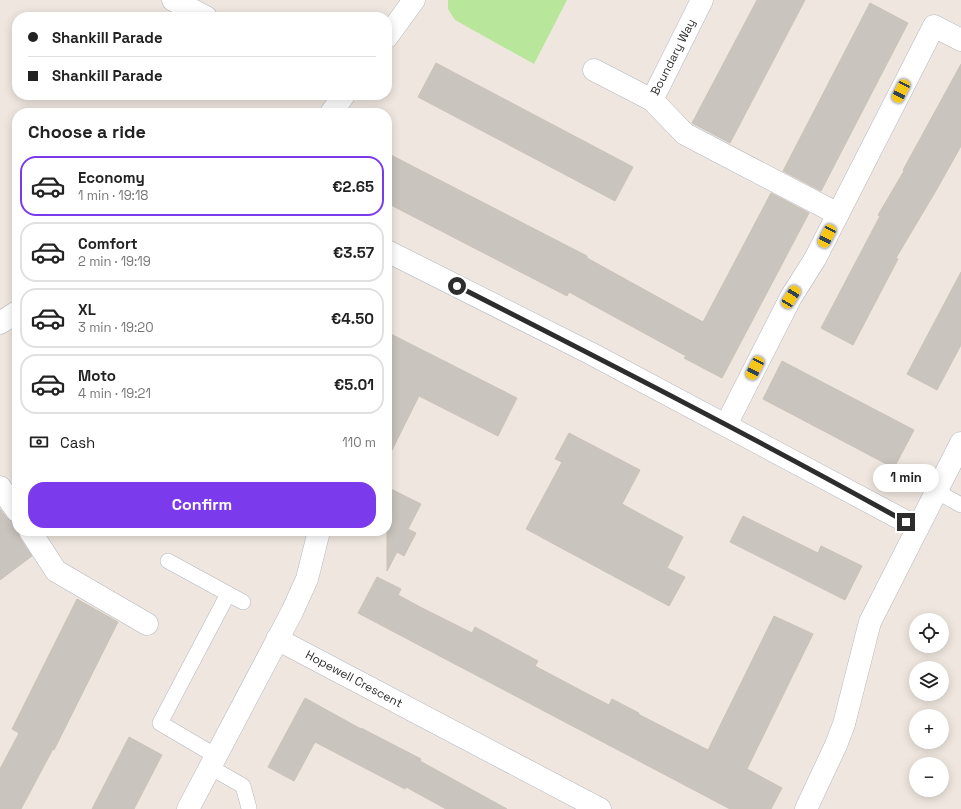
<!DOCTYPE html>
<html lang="en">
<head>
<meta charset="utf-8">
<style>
  :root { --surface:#fff; --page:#f2f2f2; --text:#222; --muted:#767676; --line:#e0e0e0; --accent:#7c3aed }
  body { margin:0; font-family:"Space Grotesk",sans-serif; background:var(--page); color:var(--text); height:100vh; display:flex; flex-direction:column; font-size:15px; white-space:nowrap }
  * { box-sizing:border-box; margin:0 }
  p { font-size:13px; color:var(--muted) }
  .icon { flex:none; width:22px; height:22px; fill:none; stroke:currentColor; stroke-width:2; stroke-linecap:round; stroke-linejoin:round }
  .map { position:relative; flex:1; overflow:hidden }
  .sheet { position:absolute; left:12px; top:108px; width:380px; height:428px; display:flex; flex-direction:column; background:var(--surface); border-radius:16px; box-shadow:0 2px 10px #0003 }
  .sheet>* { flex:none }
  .hud { position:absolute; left:12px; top:12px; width:380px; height:88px; border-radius:16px; box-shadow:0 2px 10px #0003; display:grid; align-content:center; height:88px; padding:0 16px; background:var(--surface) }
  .tools { position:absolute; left:909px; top:613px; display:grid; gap:8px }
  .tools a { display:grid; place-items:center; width:40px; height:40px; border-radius:50%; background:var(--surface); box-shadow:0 2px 10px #0003; font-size:20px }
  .end { position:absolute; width:18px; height:18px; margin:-9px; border:5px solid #2d2d2d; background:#fff; box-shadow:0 0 0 2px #fff }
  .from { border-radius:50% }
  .bubble { position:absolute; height:28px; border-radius:14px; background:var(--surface); box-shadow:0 2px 10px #0003; font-size:13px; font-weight:800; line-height:28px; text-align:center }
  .car { position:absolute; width:12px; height:24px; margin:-12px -6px; border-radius:5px; box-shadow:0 0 3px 1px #0007; background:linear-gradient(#f5c518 24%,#345 0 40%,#f5c518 0 76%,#345 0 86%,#f5c518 0) }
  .hud b { display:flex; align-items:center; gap:14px; height:38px; font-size:15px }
  .hud b+b { border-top:1px solid var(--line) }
  .hud i { width:10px; height:10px; background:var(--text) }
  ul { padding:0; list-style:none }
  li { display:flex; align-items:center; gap:12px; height:60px; margin:0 8px 6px; padding:0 8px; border:2px solid var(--line); border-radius:16px }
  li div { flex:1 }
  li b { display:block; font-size:15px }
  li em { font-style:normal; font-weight:800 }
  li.current { border-color:var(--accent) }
  li>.icon { width:36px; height:36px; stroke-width:1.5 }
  h2 { padding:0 16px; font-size:18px; line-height:48px }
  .pay { display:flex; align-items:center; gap:10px; height:44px; padding:0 16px; font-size:15px }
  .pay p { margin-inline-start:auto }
  .button { display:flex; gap:8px; margin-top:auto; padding:8px 16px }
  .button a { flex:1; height:46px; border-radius:16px; background:var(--accent); color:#fff; font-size:16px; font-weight:800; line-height:46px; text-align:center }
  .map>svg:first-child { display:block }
  .green { fill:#b8e69a }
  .building { fill:#cac4be; stroke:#cac3b8 }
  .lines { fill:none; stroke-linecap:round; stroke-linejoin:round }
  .service-casing { stroke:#b3b6c0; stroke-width:16 }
  .pedestrian-casing { stroke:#b3b6c0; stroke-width:23 }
  .minor-casing { stroke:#b3b6c0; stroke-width:23 }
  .service { stroke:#fff; stroke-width:15 }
  .pedestrian { stroke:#fff; stroke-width:22 }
  .minor { stroke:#fff; stroke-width:22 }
  .route { stroke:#2d2d2d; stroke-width:5 }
  .labels { text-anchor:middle; stroke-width:3; stroke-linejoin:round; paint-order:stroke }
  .street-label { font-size:12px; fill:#2d2d2d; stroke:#fff }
</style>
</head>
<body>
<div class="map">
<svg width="961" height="809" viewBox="0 0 961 809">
  <rect width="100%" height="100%" fill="#efe7df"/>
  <path class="green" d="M448,0H567L534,64L455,20L448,9Z"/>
  <path class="building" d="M757,0H805L730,143L692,123Z
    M870,3L908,23L821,191L783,171Z
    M436,63L633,167L615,201L418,97Z
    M961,64V146L937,189L896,258L898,259L853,345L821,328L880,216L878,215L904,171L903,170Z
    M387,153L587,256V258L703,322L771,193L809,213L722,378L684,358L686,356L569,292L567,296L387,203Z
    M961,272V345L937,390L907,374Z
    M387,332L517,398L498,436L419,396L387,460Z
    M782,361L914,430L894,468L763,399Z
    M569,433L640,470L622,504L683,537L667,568L685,577L669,606L526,529L562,462L555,459Z
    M387,487L421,504L408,529L416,533L404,556L397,552L387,571Z
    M0,509L7,518L14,523L17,527L20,538L32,556L0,580Z
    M743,516L818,553L821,546L862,566L845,600L730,542Z
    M377,577L401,589L398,595L422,608L472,633L475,627L538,661L535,666L584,692L609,705L612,699L639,713L638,714L708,750L774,616L813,634L747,769L782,788L771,809H730L358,613Z
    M77,599L118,622L54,750L53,749L21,809H0V769L19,733L12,729Z
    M305,698L361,729V728L421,759L420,761L507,809H446L406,787L405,789L315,742L294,781L268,767Z
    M129,737L162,755L134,809H92Z"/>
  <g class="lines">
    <g class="service-casing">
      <path id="service" d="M936,491L961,505
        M168,561L243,602
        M216,756L160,723L228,594
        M210,767L243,786L249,808"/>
    </g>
    <g class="pedestrian-casing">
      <path id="pedestrian" d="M652,100L685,134L838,214
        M0,487L17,511
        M30,531L56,571L147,624"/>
    </g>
    <g class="minor-casing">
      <path id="minor" d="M173,0L206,17
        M387,37L414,0
        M594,70L652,100L702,0
        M331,113L344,95
        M387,251L590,353L918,528
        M0,323L17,312
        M726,425L791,297L815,259L934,26L961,40
        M277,639L600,809
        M188,809L292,612L307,579L319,531
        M806,809L836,745L844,724L870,622L961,443"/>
    </g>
    <use href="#service" class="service"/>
    <use href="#pedestrian" class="pedestrian"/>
    <use href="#minor" class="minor"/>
  </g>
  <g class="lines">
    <path class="route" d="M457,286C608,363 759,440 906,522"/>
  </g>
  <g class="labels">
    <g class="street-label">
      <text transform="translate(673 57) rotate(-63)" y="4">Boundary Way</text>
      <text transform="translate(354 679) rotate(28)" y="4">Hopewell Crescent</text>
    </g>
  </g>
</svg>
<div class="tools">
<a><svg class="icon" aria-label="locate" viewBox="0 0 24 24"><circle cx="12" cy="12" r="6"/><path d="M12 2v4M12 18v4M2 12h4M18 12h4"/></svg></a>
<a><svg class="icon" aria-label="layers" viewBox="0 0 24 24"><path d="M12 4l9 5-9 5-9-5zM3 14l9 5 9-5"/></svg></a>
<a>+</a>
<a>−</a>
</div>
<i class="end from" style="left:457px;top:286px"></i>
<i class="end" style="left:906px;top:522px"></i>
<div class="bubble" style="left:873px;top:464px;width:66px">1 min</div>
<i class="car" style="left:901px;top:91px;rotate:207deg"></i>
<i class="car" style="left:827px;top:236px;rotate:207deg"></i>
<i class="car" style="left:791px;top:297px;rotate:32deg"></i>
<i class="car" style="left:755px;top:368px;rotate:207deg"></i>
<div class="hud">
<b><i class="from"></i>Shankill Parade</b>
<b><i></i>Shankill Parade</b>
</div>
<section class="sheet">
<h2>Choose a ride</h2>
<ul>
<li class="current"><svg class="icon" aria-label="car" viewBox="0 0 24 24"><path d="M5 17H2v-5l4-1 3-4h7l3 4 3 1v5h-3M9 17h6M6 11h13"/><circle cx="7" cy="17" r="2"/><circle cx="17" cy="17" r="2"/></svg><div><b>Economy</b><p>1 min · 19:18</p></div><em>€2.65</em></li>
<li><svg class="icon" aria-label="car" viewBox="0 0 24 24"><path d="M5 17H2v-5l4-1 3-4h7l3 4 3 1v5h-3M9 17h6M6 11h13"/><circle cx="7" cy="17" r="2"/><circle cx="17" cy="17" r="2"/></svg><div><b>Comfort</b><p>2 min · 19:19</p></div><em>€3.57</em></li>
<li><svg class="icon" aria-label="car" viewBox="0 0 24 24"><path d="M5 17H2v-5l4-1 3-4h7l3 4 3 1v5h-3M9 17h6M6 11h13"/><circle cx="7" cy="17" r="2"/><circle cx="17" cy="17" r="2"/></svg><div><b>XL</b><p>3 min · 19:20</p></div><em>€4.50</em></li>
<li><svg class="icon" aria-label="car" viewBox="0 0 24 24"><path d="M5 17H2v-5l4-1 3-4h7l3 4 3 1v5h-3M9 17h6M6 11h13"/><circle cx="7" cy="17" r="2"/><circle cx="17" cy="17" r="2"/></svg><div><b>Moto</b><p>4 min · 19:21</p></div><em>€5.01</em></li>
</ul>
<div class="pay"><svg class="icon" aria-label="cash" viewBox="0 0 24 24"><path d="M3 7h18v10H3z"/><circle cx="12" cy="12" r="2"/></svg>Cash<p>110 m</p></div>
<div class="button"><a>Confirm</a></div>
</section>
</div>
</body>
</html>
